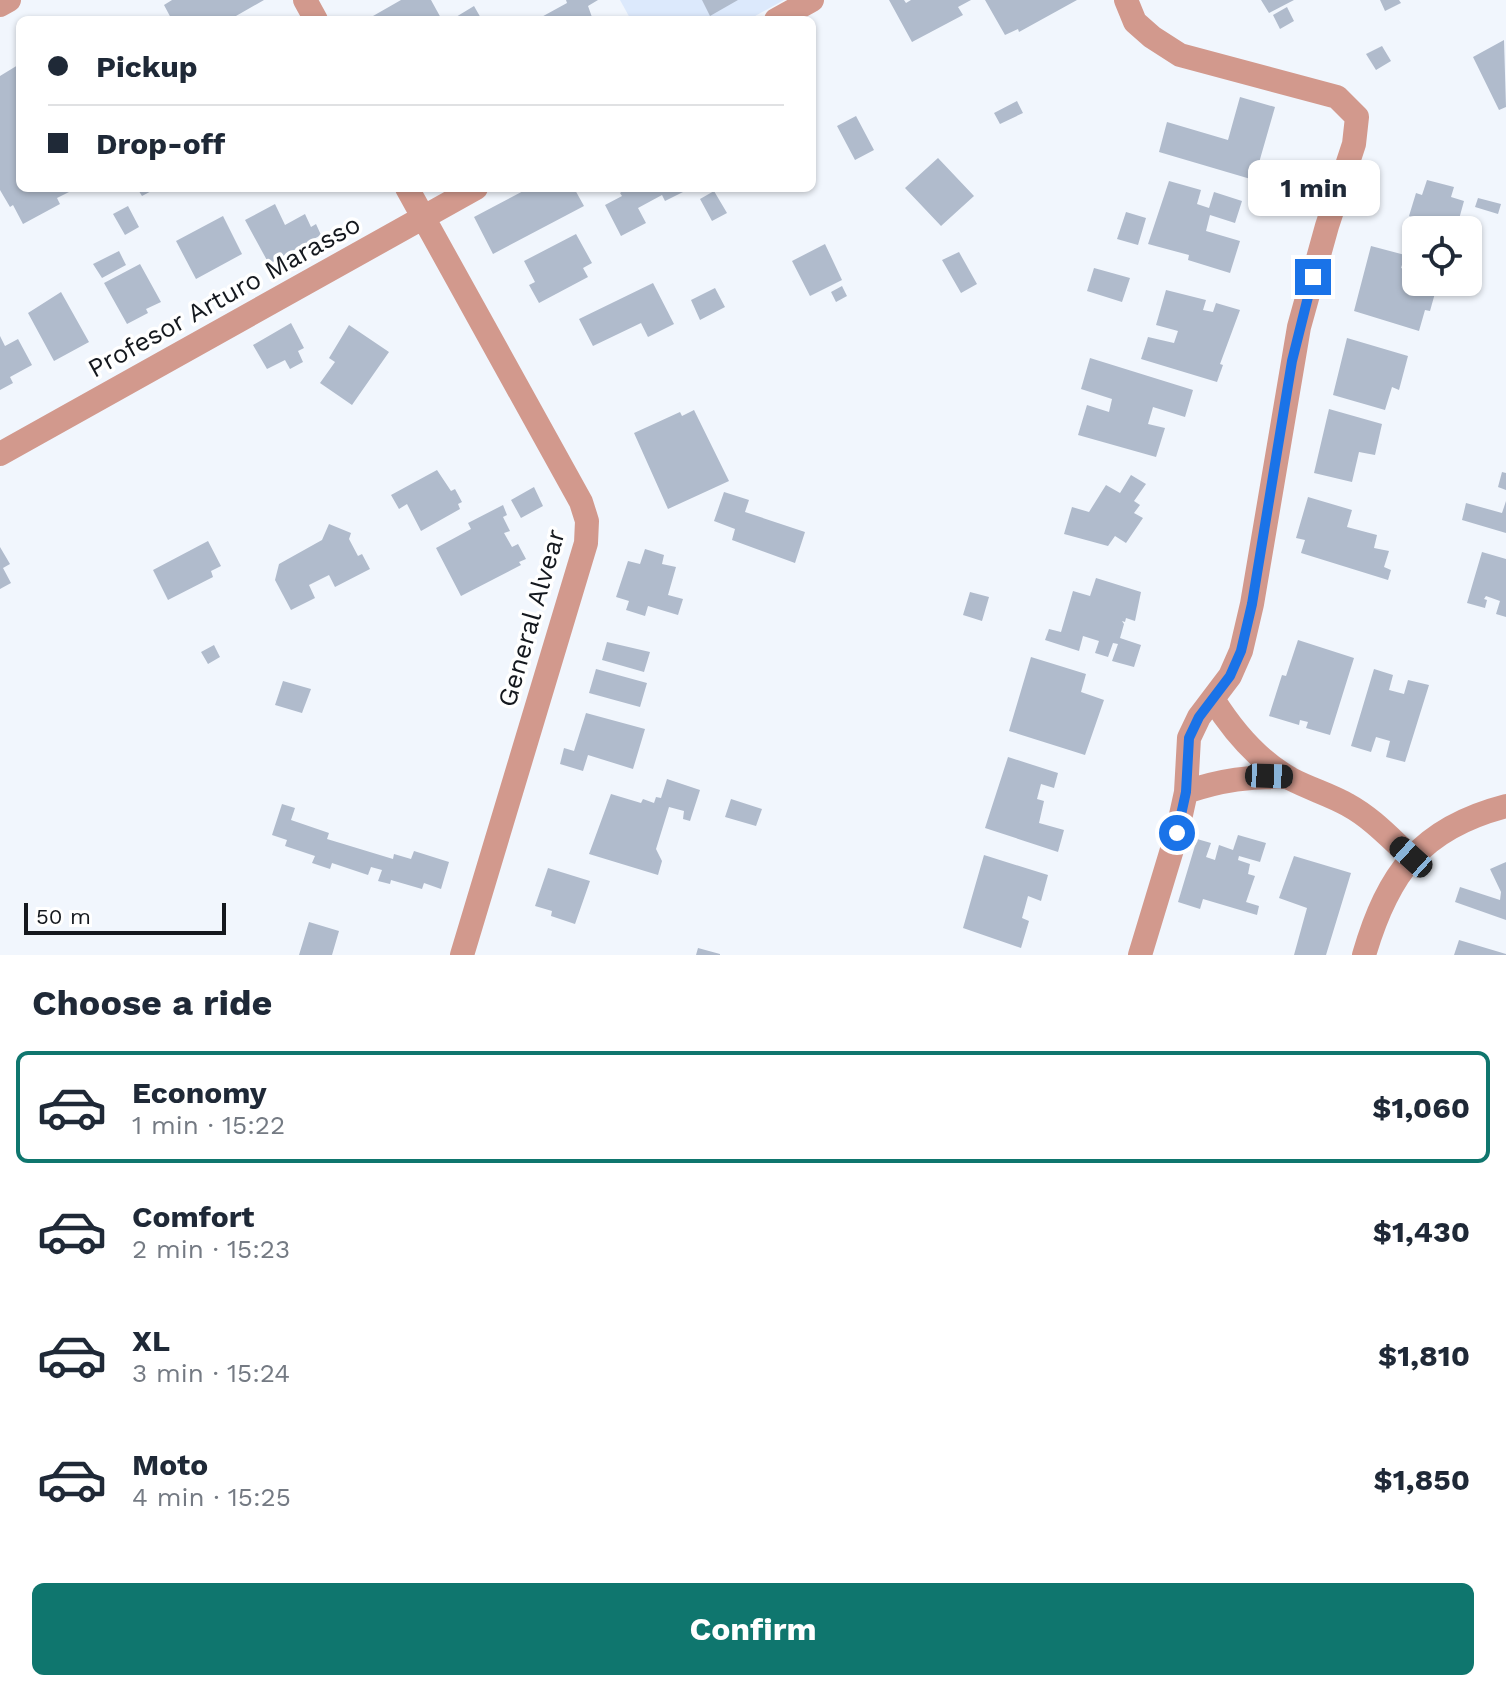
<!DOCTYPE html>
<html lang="en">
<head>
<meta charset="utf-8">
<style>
  :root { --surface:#fff; --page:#f2f2f3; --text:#1f2937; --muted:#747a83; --line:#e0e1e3; --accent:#0f766e }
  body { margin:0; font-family:"Work Sans",sans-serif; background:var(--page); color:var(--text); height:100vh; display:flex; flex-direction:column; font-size:30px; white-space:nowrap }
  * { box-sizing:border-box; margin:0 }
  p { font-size:26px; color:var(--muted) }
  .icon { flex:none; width:44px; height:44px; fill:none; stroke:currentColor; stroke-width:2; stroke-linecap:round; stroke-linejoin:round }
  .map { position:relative; height:955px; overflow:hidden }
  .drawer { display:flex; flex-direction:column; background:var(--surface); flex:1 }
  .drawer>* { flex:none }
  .guide { position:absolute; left:16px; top:16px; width:800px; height:176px; border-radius:12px; box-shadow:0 2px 6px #0004; display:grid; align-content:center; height:176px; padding:0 32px; background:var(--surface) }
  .fabs { position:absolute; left:1402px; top:216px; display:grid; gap:16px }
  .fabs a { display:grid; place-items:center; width:80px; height:80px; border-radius:12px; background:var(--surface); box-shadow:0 2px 6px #0004; font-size:40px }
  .scale { position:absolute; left:24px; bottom:20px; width:202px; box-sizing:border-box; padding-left:8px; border:4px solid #14181e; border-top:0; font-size:22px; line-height:28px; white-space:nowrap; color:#14181e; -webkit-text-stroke:6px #fff; paint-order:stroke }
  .end { position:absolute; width:36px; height:36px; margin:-18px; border:10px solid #1a73e8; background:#fff; box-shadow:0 0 0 4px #fff }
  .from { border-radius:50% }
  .bubble { position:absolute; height:56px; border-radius:12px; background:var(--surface); box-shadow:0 2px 6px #0004; font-size:26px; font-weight:700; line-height:56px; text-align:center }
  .car { position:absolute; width:24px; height:48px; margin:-24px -12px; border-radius:10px; box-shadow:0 0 6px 2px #0007; background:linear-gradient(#222 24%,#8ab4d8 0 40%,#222 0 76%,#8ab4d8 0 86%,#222 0) }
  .guide b { display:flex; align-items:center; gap:28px; height:76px; font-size:30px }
  .guide b+b { border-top:2px solid var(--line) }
  .guide i { width:20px; height:20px; background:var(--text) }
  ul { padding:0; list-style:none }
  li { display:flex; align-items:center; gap:24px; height:112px; margin:0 16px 12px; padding:0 16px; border:4px solid transparent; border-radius:12px }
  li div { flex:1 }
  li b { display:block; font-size:30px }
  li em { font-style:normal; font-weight:700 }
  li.current { border-color:var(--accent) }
  li>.icon { width:72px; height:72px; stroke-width:1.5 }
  h2 { padding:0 32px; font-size:36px; line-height:96px }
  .button { display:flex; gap:16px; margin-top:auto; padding:16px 32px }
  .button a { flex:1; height:92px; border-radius:12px; background:var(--accent); color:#fff; font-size:32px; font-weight:700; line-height:92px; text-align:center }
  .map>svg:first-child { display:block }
  .built { fill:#dce9fc }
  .building { fill:#b0bbcc }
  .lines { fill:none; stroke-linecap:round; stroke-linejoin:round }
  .minor { stroke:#d2998d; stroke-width:24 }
  .route { stroke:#1a73e8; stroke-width:10 }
  .labels { text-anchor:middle; stroke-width:7; stroke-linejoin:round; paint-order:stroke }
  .street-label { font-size:26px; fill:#14181e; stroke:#fff }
</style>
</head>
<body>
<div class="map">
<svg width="1506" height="955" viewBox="0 0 1506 955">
  <rect width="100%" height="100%" fill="#f1f6fd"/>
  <path class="built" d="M620,0H784L748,20H631Z"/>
  <path class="building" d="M172,0H264L229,20H172L164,5Z
    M401,0H431L442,20H366Z
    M566,0H598L588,6L593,20H536L567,3Z
    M702,0H738L710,16Z
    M889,0H904L906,3L911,0H971L958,7L963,15L912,42Z
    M985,0H1077L1019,32L1018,29L1005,35Z
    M1261,0H1294L1269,13Z
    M1380,0H1399L1401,3L1385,11Z
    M474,6L482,20H451Z
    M1287,7L1294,21L1280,29L1273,15Z
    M1504,40L1506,107L1499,110L1473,57Z
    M1382,46L1391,61L1376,70L1366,54Z
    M18,65L20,69V188H77L57,198L60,204L23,224L13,205L10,207L0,190V76Z
    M1240,97L1275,107L1254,180L1159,152L1167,122L1228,140Z
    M1017,101L1023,113L1000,124L994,113Z
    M856,116L874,150L855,160L837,126Z
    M938,158L974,196L941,226L905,188Z
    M1427,180L1454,187L1451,197L1464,201L1456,230H1416V246L1402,241L1407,224L1412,226L1414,218L1409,216L1416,193L1422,195Z
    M1169,181L1201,190L1197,204L1209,208L1214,192L1242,201L1235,223L1210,215L1206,231L1240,241L1230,273L1188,260L1189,255L1148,244Z
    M137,188H157L142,196Z
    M529,188H574L584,206L493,254L474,217Z
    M626,188H681L683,192L665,201L662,195L638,208L646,223L621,236L605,205L622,196L620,193Z
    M714,191L727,213L712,221L700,199Z
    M1478,198L1501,204L1498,214L1475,207Z
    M275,204L285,225L305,214L311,227L316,224L321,235L269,264L245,220Z
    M128,206L139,227L125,235L113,214Z
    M1126,212L1146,218L1138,245L1117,239Z
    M223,216L242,254L196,279L176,241Z
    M576,234L592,263L583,268L588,277L539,303L529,285L535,282L524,261Z
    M825,244L842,280L810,296L792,261Z
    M1371,246L1405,255L1401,268L1414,273L1413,279L1416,282L1437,286L1430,311L1425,310L1419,331L1354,311Z
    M119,251L126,265L102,278L93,264Z
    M959,252L977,284L961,293L942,260Z
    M140,264L161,302L146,309L148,313L127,324L104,283Z
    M1094,268L1130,278L1122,302L1087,291Z
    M653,283L674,324L648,337L641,323L593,346L579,319Z
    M842,286L847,296L836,302L831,292Z
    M715,288L725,307L700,320L691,300Z
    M1166,290L1206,300L1203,310L1213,312L1216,303L1240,310L1220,364L1223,365L1217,382L1141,359L1148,337L1174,343L1178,331L1156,325Z
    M61,292L89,342L54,361L28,313Z
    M291,323L304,348L298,351L303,362L290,369L285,360L267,369L253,345Z
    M349,325L389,352L352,405L320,383L335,362L329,358Z
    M0,336L5,346L18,339L32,365L10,377L13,383L0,390Z
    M1347,338L1408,356L1399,390L1392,387L1385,410L1333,395Z
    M1090,358L1193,390L1185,417L1153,407L1148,424L1165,428L1156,457L1078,435L1087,405L1109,412L1112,399L1081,389Z
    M1329,409L1382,424L1375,455L1359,452L1352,482L1314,473Z
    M694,410L729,481L668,509L634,433L680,412L682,416Z
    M437,470L451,491L455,489L462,502L458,504L460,509L421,531L407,504L399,509L391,495Z
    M1502,472L1506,473V490L1498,487Z
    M1131,475L1146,484L1134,501L1140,505L1134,513L1143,518L1126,543L1115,536L1108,546L1064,534L1072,507L1089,512L1106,485L1120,493Z
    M534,487L543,506L521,518L511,500Z
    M724,492L749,500L745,512L805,532L795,563L732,540L735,529L714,521Z
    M1308,497L1352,510L1347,527L1377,535L1374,548L1389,551L1384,567L1391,570L1388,580L1301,553L1305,540L1296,538Z
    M1506,501V533L1462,520L1466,503L1502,513Z
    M503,505L507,515L503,517L510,531L504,533L512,547L518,544L526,559L519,562L521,565L461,596L436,548L471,529L468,523Z
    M329,524L351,533L349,539L358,556L362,554L370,569L335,587L329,575L309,585L315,598L291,610L275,580L279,564L322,540Z
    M208,541L221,566L211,571L213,577L168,600L153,570Z
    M0,547L10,564L3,568L11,583L0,589Z
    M645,549L664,555L662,564L676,567L668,595L683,599L678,615L648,606L645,616L626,610L629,601L616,597L628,561L640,564Z
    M1482,552L1506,559V617L1496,614L1500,601L1486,596L1484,599L1487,600L1485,608L1467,603Z
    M1096,578L1141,592L1135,621L1126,618L1125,622L1122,621L1124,624L1120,638L1141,645L1134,667L1112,661L1118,644L1113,643L1108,657L1095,653L1099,641L1083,636L1079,651L1045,640L1049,629L1061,632L1073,591L1090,596Z
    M970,592L989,597L982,621L963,615Z
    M1298,640L1354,658L1330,735L1306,728L1308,722L1300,720L1299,725L1269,716L1282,675L1286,676Z
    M607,642L650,652L644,672L602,660Z
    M214,645L220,657L208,664L201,652Z
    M1031,657L1086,674L1081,692L1104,700L1085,755L1009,731Z
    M596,669L647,683L640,707L589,693Z
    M1374,669L1393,675L1389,690L1404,694L1408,680L1429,685L1405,762L1386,757L1390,741L1376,737L1371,752L1351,746Z
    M283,681L311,689L302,713L275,705Z
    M586,713L645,729L633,769L588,755L583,771L560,764L564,748L574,751Z
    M1008,757L1058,773L1054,788L1041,784L1037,799L1044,801L1039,823L1064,830L1058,852L985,828Z
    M667,779L700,790L690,821L683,819L684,811L669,807L656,849L662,861L658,875L589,854L611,794L641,803L643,799L654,803L656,797L661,798Z
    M731,799L762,809L756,826L725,817Z
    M282,804L295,808L291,820L329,833L327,839L393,859L394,854L411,859L414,851L449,862L441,889L424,883L422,889L391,880L390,884L378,881L382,870L371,867L368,875L332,863L330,869L312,863L315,856L285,846L287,840L272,835Z
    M1238,835L1266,843L1260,862L1239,856L1238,860L1250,864L1248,874L1255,876L1246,902L1259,906L1257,915L1203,899L1200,909L1178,902L1197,839L1211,843L1206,857L1215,860L1219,845L1233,850Z
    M984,855L1048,875L1041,901L1028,896L1022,918L1029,921L1021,948L963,928Z
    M1294,856L1351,873L1326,955H1294L1307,908L1279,898Z
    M1506,862V920L1455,902L1460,887L1500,900L1501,892L1490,869Z
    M548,868L590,881L575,924L551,916L552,911L535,906Z
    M309,922L339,931L332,955H299Z
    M1459,940L1506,954V955H1454Z
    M698,948L720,954V955H696Z"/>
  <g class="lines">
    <path class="minor" d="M305,0L316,20
      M1126,0L1135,22L1152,37L1180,55L1337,97L1357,117L1354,144L1327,226L1299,327L1252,604L1241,651L1230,676L1199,717L1189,738L1186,792L1177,833L1140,955
      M0,5L9,0
      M776,20L812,0
      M407,188L581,502L587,521L586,543L462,955
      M0,454L476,188
      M1213,699C1233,731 1257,760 1291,779C1310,789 1331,795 1348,805C1372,818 1391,839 1411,857
      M1186,792C1221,780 1251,776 1287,777
      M1364,955C1388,873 1421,828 1506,806"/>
  </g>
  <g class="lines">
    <path class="route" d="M1177,833L1186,792L1189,738L1199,717L1230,676L1241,651L1252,604L1292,361L1313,277"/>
  </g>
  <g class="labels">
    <g class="street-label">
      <text transform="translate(224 296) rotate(-29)" y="9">Profesor Arturo Marasso</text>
      <text transform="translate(531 618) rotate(-74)" y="9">General Alvear</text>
    </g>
  </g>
</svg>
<div class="fabs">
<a><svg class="icon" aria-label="locate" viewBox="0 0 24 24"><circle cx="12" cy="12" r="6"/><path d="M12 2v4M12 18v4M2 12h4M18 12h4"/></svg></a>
</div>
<div class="scale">50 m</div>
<i class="end from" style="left:1177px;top:833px"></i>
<i class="end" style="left:1313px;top:277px"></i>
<div class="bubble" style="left:1248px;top:160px;width:132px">1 min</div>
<i class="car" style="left:1269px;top:776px;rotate:92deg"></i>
<i class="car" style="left:1411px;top:857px;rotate:312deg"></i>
<div class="guide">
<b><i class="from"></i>Pickup</b>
<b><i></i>Drop-off</b>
</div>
</div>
<section class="drawer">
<h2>Choose a ride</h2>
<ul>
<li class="current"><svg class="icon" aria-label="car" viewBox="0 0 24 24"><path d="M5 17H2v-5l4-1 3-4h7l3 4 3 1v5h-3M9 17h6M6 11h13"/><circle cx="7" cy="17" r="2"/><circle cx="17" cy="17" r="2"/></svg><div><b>Economy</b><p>1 min · 15:22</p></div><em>$1,060</em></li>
<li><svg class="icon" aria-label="car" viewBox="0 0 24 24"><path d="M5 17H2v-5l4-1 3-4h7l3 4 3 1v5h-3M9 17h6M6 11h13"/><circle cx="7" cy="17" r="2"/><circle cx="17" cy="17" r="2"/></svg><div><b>Comfort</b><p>2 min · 15:23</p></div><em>$1,430</em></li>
<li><svg class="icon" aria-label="car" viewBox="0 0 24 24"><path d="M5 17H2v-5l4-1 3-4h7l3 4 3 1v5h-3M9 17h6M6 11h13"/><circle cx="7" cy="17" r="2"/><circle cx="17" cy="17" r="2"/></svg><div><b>XL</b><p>3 min · 15:24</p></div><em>$1,810</em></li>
<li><svg class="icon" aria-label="car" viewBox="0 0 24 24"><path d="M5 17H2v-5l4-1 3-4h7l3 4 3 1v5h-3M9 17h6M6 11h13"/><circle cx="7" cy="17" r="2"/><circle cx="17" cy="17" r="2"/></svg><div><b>Moto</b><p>4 min · 15:25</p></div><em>$1,850</em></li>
</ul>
<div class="button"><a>Confirm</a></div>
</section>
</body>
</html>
